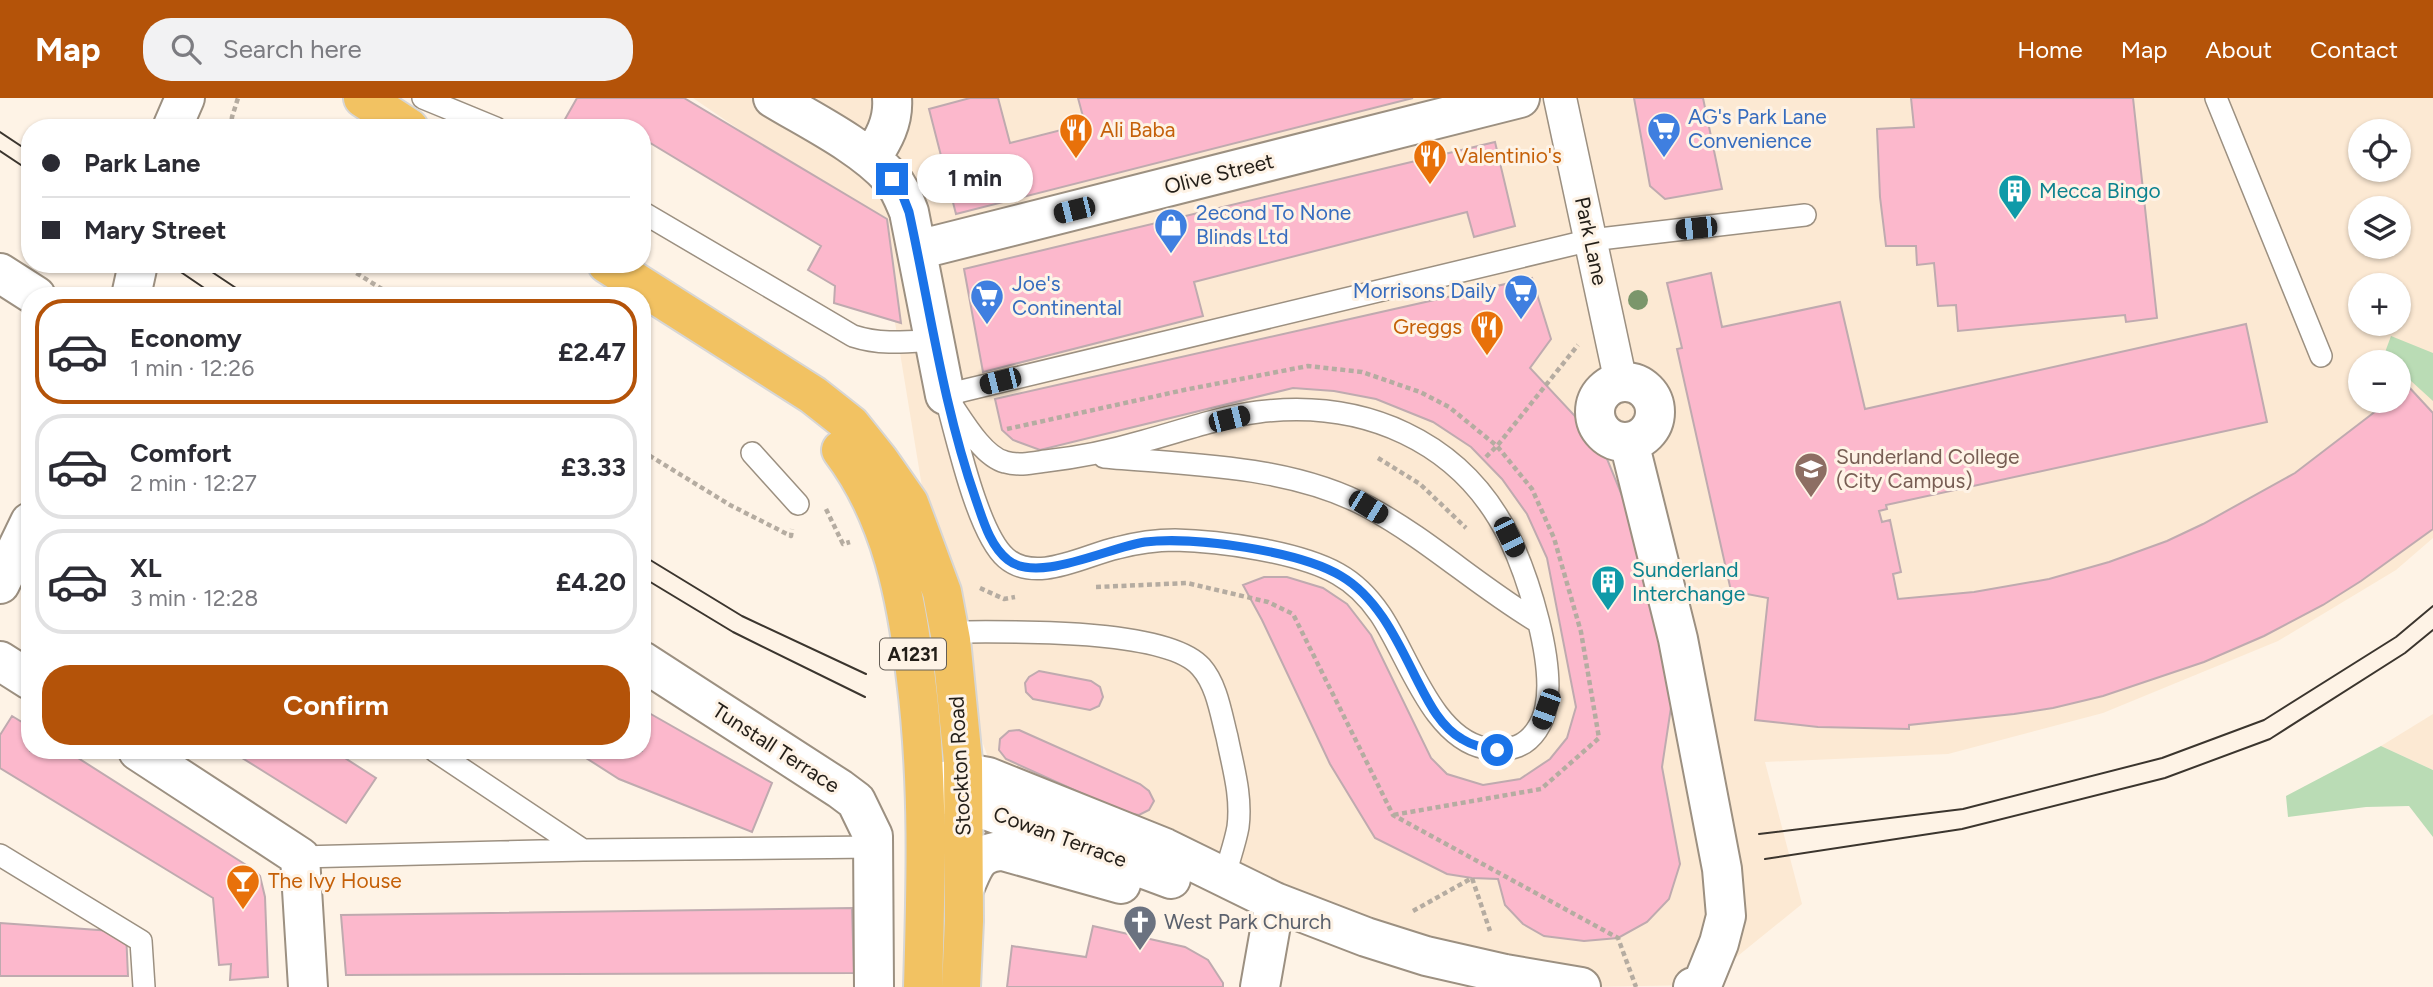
<!DOCTYPE html>
<html lang="en">
<head>
<meta charset="utf-8">
<style>
  :root { --surface:#fff; --page:#f2f2f3; --text:#2b2b33; --muted:#7c7c81; --line:#e1e1e2; --accent:#b45309 }
  body { margin:0; font-family:Figtree,sans-serif; background:var(--page); color:var(--text); height:100vh; display:flex; flex-direction:column; font-size:26px; white-space:nowrap }
  * { box-sizing:border-box; margin:0 }
  p { font-size:23px; color:var(--muted) }
  .icon { flex:none; width:38px; height:38px; fill:none; stroke:currentColor; stroke-width:2; stroke-linecap:round; stroke-linejoin:round }
  .map { position:relative; flex:1; overflow:hidden }
  .drawer { position:absolute; left:21px; top:189px; width:630px; height:472px; display:flex; flex-direction:column; background:var(--surface); border-radius:28px; box-shadow:0 2px 5px #0004 }
  .drawer>* { flex:none }
  .hud { position:absolute; left:21px; top:21px; width:630px; height:154px; border-radius:28px; box-shadow:0 2px 5px #0004; display:grid; align-content:center; height:154px; padding:0 21px; background:var(--surface) }
  .tools { position:absolute; left:2348px; top:21px; display:grid; gap:14px }
  .tools a { display:grid; place-items:center; width:63px; height:63px; border-radius:50%; background:var(--surface); box-shadow:0 2px 5px #0004; font-size:35px }
  .end { position:absolute; width:32px; height:32px; margin:-16px; border:9px solid #1a73e8; background:#fff; box-shadow:0 0 0 4px #fff }
  .from { border-radius:50% }
  .bubble { position:absolute; height:49px; border-radius:24px; background:var(--surface); box-shadow:0 2px 5px #0004; font-size:23px; font-weight:700; line-height:49px; text-align:center }
  .car { position:absolute; width:21px; height:42px; margin:-21px -10px; border-radius:9px; box-shadow:0 0 5px 2px #0007; background:linear-gradient(#222 24%,#8ab4d8 0 40%,#222 0 76%,#8ab4d8 0 86%,#222 0) }
  .hud b { display:flex; align-items:center; gap:24px; height:66px; font-size:26px }
  .hud b+b { border-top:2px solid var(--line) }
  .hud i { width:18px; height:18px; background:var(--text) }
  ul { padding:12px 0 0; list-style:none }
  li { display:flex; align-items:center; gap:21px; height:105px; margin:0 14px 10px; padding:0 7px; border:4px solid var(--line); border-radius:28px }
  li div { flex:1 }
  li b { display:block; font-size:26px }
  li em { font-style:normal; font-weight:700 }
  li.current { border-color:var(--accent) }
  li>.icon { width:63px; height:63px; stroke-width:1.5 }
  .primary-button { display:flex; gap:14px; margin-top:auto; padding:14px 21px }
  .primary-button a { flex:1; height:80px; border-radius:28px; background:var(--accent); color:#fff; font-size:28px; font-weight:700; line-height:80px; text-align:center }
  header { display:flex; align-items:center; gap:42px; box-sizing:border-box; height:98px; padding:0 35px; background:var(--accent); color:#fff }
  header strong { font-size:33px }
  nav { display:flex; gap:38px; margin-inline-start:auto; font-size:24px }
  .search { width:490px; height:63px; background:var(--page); display:flex; align-items:center; gap:18px; box-sizing:border-box; padding:0 24px; border-radius:28px; color:var(--muted); font-size:26px }
  .map>svg:first-child { display:block }
  .built { fill:#fce9d3; fill-rule:evenodd }
  .green { fill:#badcb5 }
  .building { fill:#fcb8cc; stroke:#bfaaaf; stroke-width:2 }
  .lines { fill:none; stroke-linecap:round; stroke-linejoin:round }
  .service-casing { stroke:#9c9081; stroke-width:24 }
  .pedestrian-casing { stroke:#9c9081; stroke-width:35 }
  .minor-casing { stroke:#9c9081; stroke-width:42 }
  .tertiary-casing { stroke:#9c9081; stroke-width:42 }
  .trunk-casing { stroke:#d7d6d5; stroke-width:42 }
  .path { stroke:#b5aca1; stroke-width:4.5; stroke-dasharray:5 3.5; stroke-linecap:butt }
  .service { stroke:#fff; stroke-width:21 }
  .pedestrian { stroke:#fff; stroke-width:32 }
  .minor { stroke:#fff; stroke-width:38 }
  .tertiary { stroke:#fff; stroke-width:38 }
  .trunk { stroke:#f2c262; stroke-width:38 }
  .tram { stroke:#3b352e; stroke-width:2 }
  .tree { fill:#7b966b }
  .route { stroke:#1a73e8; stroke-width:9 }
  .labels { text-anchor:middle; stroke-width:6; stroke-linejoin:round; paint-order:stroke }
  .shield { fill:#fef3e6; stroke:#655e56; stroke-width:2 }
  .shield-label { font-size:19px; font-weight:bold; fill:#231e18 }
  .shop-label { font-size:21px; fill:#366cbe; stroke:#fef3e6; text-anchor:start }
  .food-label { font-size:21px; fill:#c56008; stroke:#fef3e6; text-anchor:start }
  .street-label { font-size:21px; fill:#231e18; stroke:#fef3e6 }
  .culture-label { font-size:21px; fill:#0d838f; stroke:#fef3e6; text-anchor:start }
  .education-label { font-size:21px; fill:#785e54; stroke:#fef3e6; text-anchor:start }
  .worship-label { font-size:21px; fill:#5b616d; stroke:#fef3e6; text-anchor:start }
</style>
</head>
<body>
<header>
<strong>Map</strong>
<div class="search"><svg class="icon" aria-label="search" viewBox="0 0 24 24"><circle cx="10" cy="10" r="6"/><path d="M15 15l6 6"/></svg>Search here</div>
<nav><a>Home</a><a>Map</a><a>About</a><a>Contact</a></nav>
</header>
<div class="map">
<svg width="2433" height="889" viewBox="0 0 2433 889">
  <rect width="100%" height="100%" fill="#fef3e6"/>
  <path class="built" d="M693,0H2433V440L2396,472L2278,543L2103,615L1948,656L1765,664L1802,806L1702,887L1582,889L1224,781L1152,787L1024,759L964,593L937,480L879,127ZM2361,33H2399V72H2361ZM2361,110H2399V149H2361ZM2361,187H2399V226H2361ZM2361,264H2399V303H2361Z
    M2433,616V672L2381,648Z"/>
  <path class="green" d="M2391,238L2433,255V303L2399,272V264H2391L2384,257Z
    M2381,648L2433,672V739L2409,708L2366,709L2288,719L2286,698Z"/>
  <path class="building" d="M577,0H684L887,121L901,225L834,205L835,188L808,172L821,148L642,40V30H560Z
    M970,0H998L1010,45L1085,26L1078,0H1413L956,116L929,11Z
    M1634,0H1703L1722,91L1665,101L1650,88Z
    M1911,0H2133L2157,220L2126,224L2125,217L1958,233L1956,207L1938,208L1934,165L1917,167L1916,148H1886L1880,99L1877,31L1914,29Z
    M1495,44L1515,128L1474,139L1467,114L1194,184L1203,218L983,274L964,171Z
    M1711,175L1722,229L1840,204L1865,311L2246,226L2267,324L1886,407L1887,411L1879,413L1882,424L1890,422L1901,474L1893,476L1898,501L1974,494L2049,481L2109,464L2167,443L2203,426L2295,375L2389,303H2399V294L2407,287L2433,315V431L2361,483L2323,507L2264,538L2204,564L2103,598L2053,610L2014,616L1909,627V631L1818,629L1755,622L1768,500L1731,493L1677,251L1682,250L1667,185Z
    M1532,180L1551,241L1530,270L1601,346L1647,459L1675,583L1662,669L1680,766L1669,801L1647,824L1618,840L1584,843L1544,838L1523,826L1505,807L1498,781L1472,780L1447,776L1375,740L1330,666L1262,522L1243,487L1264,479H1287L1323,490L1347,506L1371,537L1431,660L1447,676L1483,687L1520,681L1550,661L1567,640L1576,609L1547,460L1527,416L1502,381L1471,349L1433,324L1376,301L1334,293L1293,290L1040,352L1013,342L1002,332L995,301Z
    M1039,573L1091,583L1100,589L1103,599L1099,608L1090,612L1033,601L1026,594L1025,585L1029,579Z
    M642,611L772,685L752,734L619,681L575,653H642Z
    M12,618L30,629V653H67L254,772L260,778L265,799L268,879L230,882L231,866L219,867L213,800L0,670V637Z
    M1019,632L1140,686L1149,693L1154,703L1149,712L1139,717L1125,715L1006,661L999,652L1000,641L1009,633Z
    M231,653H334L376,680L346,725Z
    M852,810L854,875L346,877L341,817Z
    M0,825L126,834L128,878H0Z
    M1093,828L1185,849L1208,862L1223,885V889H1007L1012,848L1086,859Z"/>
  <g class="lines">
    <g class="service-casing">
      <path id="service" d="M423,0L496,30
        M2216,0L2321,258
        M642,114L853,238C881,247 905,244 934,242
        M945,297C959,316 981,358 1005,364C1019,368 1032,365 1046,363C1082,359 1110,353 1144,343C1181,333 1220,319 1258,314C1363,301 1461,342 1509,439C1529,481 1555,564 1546,609C1543,625 1533,642 1518,648C1508,652 1496,652 1485,650C1432,640 1408,557 1380,516C1369,500 1356,486 1338,476C1299,454 1220,443 1175,442C1156,442 1136,445 1117,450C1085,457 1036,486 1006,460C977,435 956,335 945,297Z
        M945,297L1591,142L1805,117
        M752,355L798,406
        M1104,359C1190,367 1292,367 1370,410C1429,442 1479,489 1538,524
        M950,534C1003,534 1166,529 1201,569C1217,587 1221,616 1227,639C1233,669 1242,698 1238,729C1235,746 1228,764 1224,781
        M583,752L873,749
        M0,757L141,843L144,889
        M300,759L583,752L435,653"/>
    </g>
    <g class="pedestrian-casing">
      <path id="pedestrian" d="M1560,0L1621,285"/>
    </g>
    <g class="minor-casing">
      <path id="minor" d="M773,0C811,23 861,47 891,80C900,90 904,102 909,114L945,297
        M871,61C883,42 894,24 892,0
        M917,152L1520,0
        M0,175L36,198
        M1595 314a30 30 0 1 1 60 0a30 30 0 1 1-60 0Z
        M1629,344L1678,541L1722,771L1726,818L1719,845L1702,887L1693,889
        M0,563L30,582
        M642,563L840,691L856,703L873,738L874,889
        M138,653L300,759L308,889
        M938,683L943,691L964,704L1171,781
        M938,698L949,682L977,677L988,679L1165,750L1275,804L1366,839L1426,858L1505,876L1581,889
        M964,791C974,769 976,754 1003,753L1121,786
        M1260,889L1275,804"/>
    </g>
    <g class="tertiary-casing">
      <path id="tertiary" d="M172,30L185,0
        M131,198L138,166
        M0,486L30,424"/>
    </g>
    <g class="trunk-casing">
      <path id="trunk" d="M363,0L409,30
        M607,166L813,297L851,327L879,362L909,405L942,494L951,542L963,663L964,823L961,889
        M841,352C891,418 907,501 916,581C929,684 926,786 923,889"/>
    </g>
    <path class="path" d="M231,30L232,19L238,0
      M342,166L393,198
      M1007,331L1184,292L1308,268L1362,274L1420,294L1449,309L1497,348L1532,391L1554,440L1581,534L1599,640L1541,691L1393,717
      M642,353L730,407L791,438L792,431
      M1486,359L1497,348L1578,247
      M1378,360L1420,386L1466,430
      M826,411L843,446L850,444
      M1096,489L1187,485L1268,504L1293,516L1393,717L1618,840L1636,889
      M980,490L1004,501L1015,499
      M1413,813L1472,780L1490,833"/>
    <use href="#service" class="service"/>
    <use href="#pedestrian" class="pedestrian"/>
    <use href="#minor" class="minor"/>
    <use href="#tertiary" class="tertiary"/>
    <use href="#trunk" class="trunk"/>
    <path class="tram" d="M0,34L30,54
      M0,53L30,73
      M169,166L216,198
      M200,166L248,198
      M642,457L742,518L866,576
      M642,479L733,534L865,599
      M1759,736L1963,711L2162,660L2264,622L2396,539L2433,508
      M1765,761L1962,731L2165,680L2270,641L2405,555L2433,532"/>
  </g>
  <circle class="tree" cx="1638" cy="202" r="10"/>
  <g class="lines">
    <path class="route" d="M892,81L902,96L909,114C930,210 943,308 976,402C983,422 990,448 1008,462C1038,486 1109,449 1145,444C1193,438 1300,453 1341,478C1377,499 1397,542 1415,578C1427,601 1439,628 1462,641C1473,648 1484,650 1497,652"/>
  </g>
  <defs>
    <g id="supermarket-pin" transform="scale(1.75)"><path d="M0 17L-7.5 6A9.5 9.5 0 1 1 7.5 6Z" fill="#3f7fe0" stroke="#fef3e6"/><path d="M-6-5.5h2.5l.6 2H6L4.5 2H-2.5L-4.4-4H-6ZM-1.5 3.2a1.3 1.3 0 1 0 .1 0ZM3 3.2a1.3 1.3 0 1 0 .1 0Z" fill="#fff"/></g>
    <g id="restaurant-pin" transform="scale(1.75)"><path d="M0 17L-7.5 6A9.5 9.5 0 1 1 7.5 6Z" fill="#e8710a" stroke="#fef3e6"/><path d="M-5-6h1v4h1v-4h1v4h1v-4h1v5L-1.5 .5V6h-2V.5L-5-1ZM5-6V6H3V1.5H1.5Q1.5-4 5-6Z" fill="#fff"/></g>
    <g id="building-pin" transform="scale(1.75)"><path d="M0 17L-7.5 6A9.5 9.5 0 1 1 7.5 6Z" fill="#0f9aa8" stroke="#fef3e6"/><path d="M-4-6H4V6H1V3H-1V6H-4ZM-2.5-4.3h1.7v1.8h-1.7ZM.8-4.3h1.7v1.8H.8ZM-2.5-1h1.7V.8h-1.7ZM.8-1h1.7V.8H.8Z" fill="#fff"/></g>
    <g id="shop-pin" transform="scale(1.75)"><path d="M0 17L-7.5 6A9.5 9.5 0 1 1 7.5 6Z" fill="#3f7fe0" stroke="#fef3e6"/><path d="M-5-2.5h2.3a2.7 3.5 0 0 1 5.4 0H5L5.5 6h-11ZM-1.5-2.5h3a1.5 2.3 0 0 0-3 0Z" fill="#fff"/></g>
    <g id="university-pin" transform="scale(1.75)"><path d="M0 17L-7.5 6A9.5 9.5 0 1 1 7.5 6Z" fill="#8d6e63" stroke="#fef3e6"/><path d="M0-5L7-2L0 1L-7-2ZM-4 1L0 2.5L4 1V4Q0 6-4 4Z" fill="#fff"/></g>
    <g id="bar-pin" transform="scale(1.75)"><path d="M0 17L-7.5 6A9.5 9.5 0 1 1 7.5 6Z" fill="#e8710a" stroke="#fef3e6"/><path d="M-6-5H6L.8 .8V4.5H3.5V6h-7V4.5H-.8V.8Z" fill="#fff"/></g>
    <g id="church-pin" transform="scale(1.75)"><path d="M0 17L-7.5 6A9.5 9.5 0 1 1 7.5 6Z" fill="#6b7280" stroke="#fef3e6"/><path d="M-1.2-6h2.4v3.5h3.3v2.4h-3.3V6h-2.4V-.1h-3.3v-2.4h3.3Z" fill="#fff"/></g>
  </defs>
  <g fill-rule="evenodd">
    <use href="#supermarket-pin" x="1664" y="31"/>
    <use href="#restaurant-pin" x="1076" y="32"/>
    <use href="#restaurant-pin" x="1430" y="58"/>
    <use href="#building-pin" x="2015" y="93"/>
    <use href="#shop-pin" x="1171" y="127"/>
    <use href="#supermarket-pin" x="1521" y="193"/>
    <use href="#supermarket-pin" x="987" y="198"/>
    <use href="#restaurant-pin" x="1487" y="229"/>
    <use href="#university-pin" x="1811" y="371"/>
    <use href="#building-pin" x="1608" y="484"/>
    <use href="#bar-pin" x="243" y="783"/>
    <use href="#church-pin" x="1140" y="824"/>
  </g>
  <g class="labels">
    <rect class="shield" x="880" y="540.5" width="66" height="31" rx="5"/>
    <g class="shield-label">
      <text x="913" y="563">A1231</text>
    </g>
    <g class="shop-label">
      <text x="1688" y="26">AG's Park Lane<tspan x="1688" dy="24">Convenience</tspan></text>
      <text x="1196" y="122">2econd To None<tspan x="1196" dy="24">Blinds Ltd</tspan></text>
      <text x="1012" y="193">Joe's<tspan x="1012" dy="24">Continental</tspan></text>
      <text x="1496" y="200" text-anchor="end">Morrisons Daily</text>
    </g>
    <g class="food-label">
      <text x="1100" y="39">Ali Baba</text>
      <text x="1454" y="65">Valentinio's</text>
      <text x="1462" y="236" text-anchor="end">Greggs</text>
      <text x="268" y="790">The Ivy House</text>
    </g>
    <g class="street-label">
      <text transform="translate(1219 76) rotate(-14)" y="7">Olive Street</text>
      <text transform="translate(1591 143) rotate(78)" y="7">Park Lane</text>
      <text transform="translate(776 650) rotate(33)" y="7">Tunstall Terrace</text>
      <text transform="translate(960 668) rotate(-93)" y="7">Stockton Road</text>
      <text transform="translate(1060 739) rotate(20)" y="7">Cowan Terrace</text>
    </g>
    <g class="culture-label">
      <text x="2039" y="100">Mecca Bingo</text>
      <text x="1632" y="479">Sunderland<tspan x="1632" dy="24">Interchange</tspan></text>
    </g>
    <g class="education-label">
      <text x="1836" y="366">Sunderland College<tspan x="1836" dy="24">(City Campus)</tspan></text>
    </g>
    <g class="worship-label">
      <text x="1164" y="831">West Park Church</text>
    </g>
  </g>
</svg>
<div class="tools">
<a><svg class="icon" aria-label="locate" viewBox="0 0 24 24"><circle cx="12" cy="12" r="6"/><path d="M12 2v4M12 18v4M2 12h4M18 12h4"/></svg></a>
<a><svg class="icon" aria-label="layers" viewBox="0 0 24 24"><path d="M12 4l9 5-9 5-9-5zM3 14l9 5 9-5"/></svg></a>
<a>+</a>
<a>−</a>
</div>
<i class="end from" style="left:1497px;top:652px"></i>
<i class="end" style="left:892px;top:81px"></i>
<div class="bubble" style="left:917px;top:56px;width:116px">1 min</div>
<i class="car" style="left:1074px;top:112px;rotate:256deg"></i>
<i class="car" style="left:1696px;top:130px;rotate:264deg"></i>
<i class="car" style="left:1000px;top:283px;rotate:256deg"></i>
<i class="car" style="left:1229px;top:321px;rotate:76deg"></i>
<i class="car" style="left:1368px;top:409px;rotate:122deg"></i>
<i class="car" style="left:1509px;top:439px;rotate:154deg"></i>
<i class="car" style="left:1546px;top:611px;rotate:200deg"></i>
<div class="hud">
<b><i class="from"></i>Park Lane</b>
<b><i></i>Mary Street</b>
</div>
<section class="drawer">
<ul>
<li class="current"><svg class="icon" aria-label="car" viewBox="0 0 24 24"><path d="M5 17H2v-5l4-1 3-4h7l3 4 3 1v5h-3M9 17h6M6 11h13"/><circle cx="7" cy="17" r="2"/><circle cx="17" cy="17" r="2"/></svg><div><b>Economy</b><p>1 min · 12:26</p></div><em>£2.47</em></li>
<li><svg class="icon" aria-label="car" viewBox="0 0 24 24"><path d="M5 17H2v-5l4-1 3-4h7l3 4 3 1v5h-3M9 17h6M6 11h13"/><circle cx="7" cy="17" r="2"/><circle cx="17" cy="17" r="2"/></svg><div><b>Comfort</b><p>2 min · 12:27</p></div><em>£3.33</em></li>
<li><svg class="icon" aria-label="car" viewBox="0 0 24 24"><path d="M5 17H2v-5l4-1 3-4h7l3 4 3 1v5h-3M9 17h6M6 11h13"/><circle cx="7" cy="17" r="2"/><circle cx="17" cy="17" r="2"/></svg><div><b>XL</b><p>3 min · 12:28</p></div><em>£4.20</em></li>
</ul>
<div class="primary-button"><a>Confirm</a></div>
</section>
</div>
</body>
</html>
